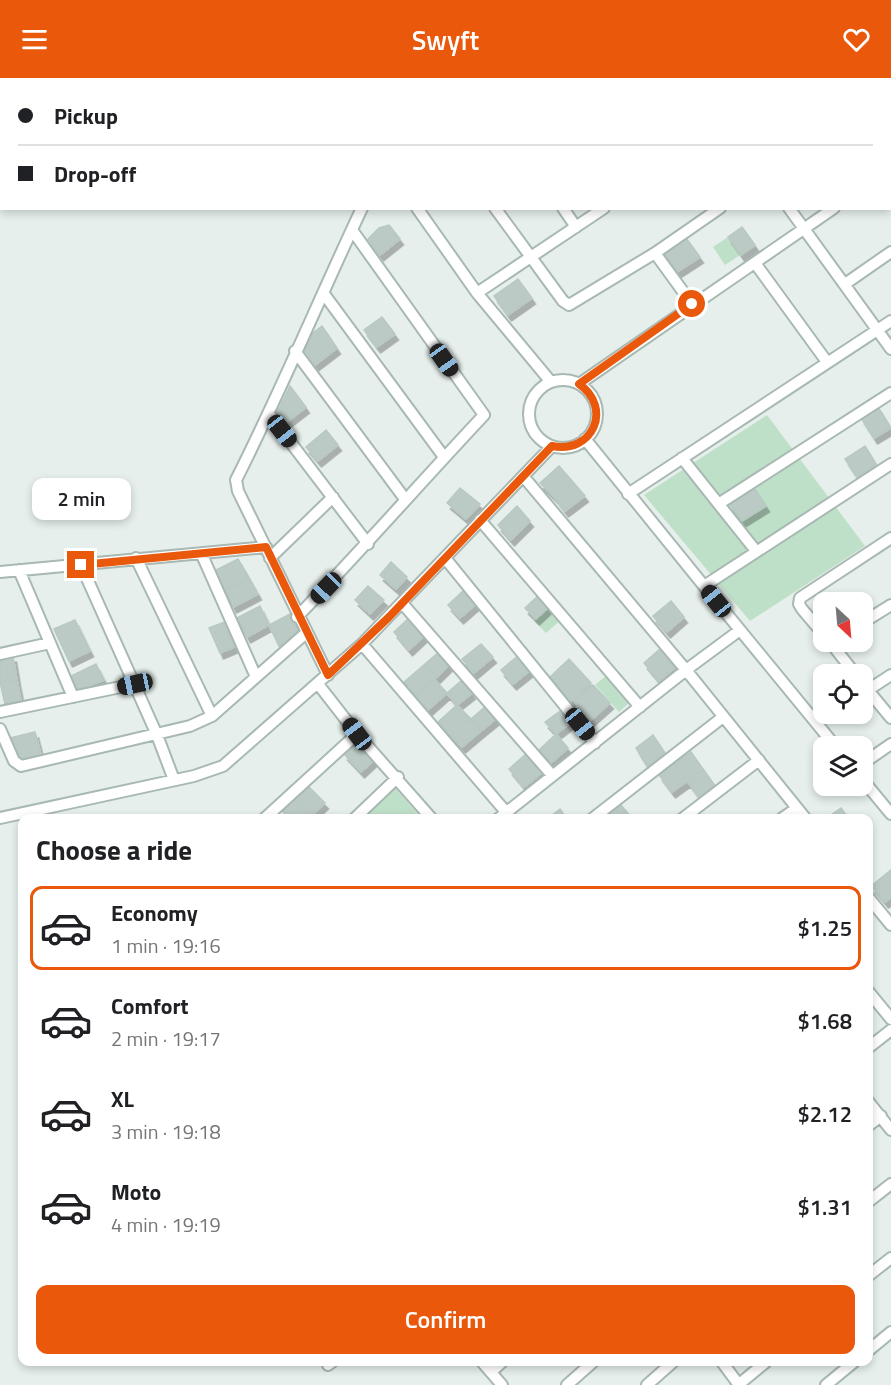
<!DOCTYPE html>
<html lang="en">
<head>
<meta charset="utf-8">
<style>
  :root { --surface:#fff; --page:#f2f2f2; --text:#202124; --muted:#757577; --line:#e0e0e0; --accent:#ea580c }
  body { margin:0; font-family:"Titillium Web",sans-serif; background:var(--page); color:var(--text); height:100vh; display:flex; flex-direction:column; font-size:22px; white-space:nowrap }
  * { box-sizing:border-box; margin:0 }
  p { font-size:20px; color:var(--muted) }
  .icon { flex:none; width:33px; height:33px; fill:none; stroke:currentColor; stroke-width:2; stroke-linecap:round; stroke-linejoin:round }
  .map { position:relative; flex:1; overflow:hidden }
  .details { position:absolute; left:18px; top:736px; width:855px; height:552px; display:flex; flex-direction:column; background:var(--surface); border-radius:12px; box-shadow:0 3px 9px #0003 }
  .details>* { flex:none }
  .top-card { position:absolute; left:0px; top:0px; width:891px; height:132px; box-shadow:0 3px 9px #0003; display:grid; align-content:center; height:132px; padding:0 18px; background:var(--surface) }
  .needle { width:39px; rotate:154deg }
  .tools { position:absolute; left:813px; top:514px; display:grid; gap:12px }
  .tools a { display:grid; place-items:center; width:60px; height:60px; border-radius:12px; background:var(--surface); box-shadow:0 3px 9px #0003; font-size:30px }
  .end { position:absolute; width:27px; height:27px; margin:-14px; border:8px solid #ea580c; background:#fff; box-shadow:0 0 0 3px #fff }
  .from { border-radius:50% }
  .bubble { position:absolute; height:42px; border-radius:12px; background:var(--surface); box-shadow:0 3px 9px #0003; font-size:20px; font-weight:600; line-height:42px; text-align:center }
  .car { position:absolute; width:18px; height:36px; margin:-18px -9px; border-radius:8px; box-shadow:0 0 4px 2px #0007; background:linear-gradient(#222 24%,#8ab4d8 0 40%,#222 0 76%,#8ab4d8 0 86%,#222 0) }
  .top-card b { display:flex; align-items:center; gap:21px; height:57px; font-size:22px }
  .top-card b+b { border-top:2px solid var(--line) }
  .top-card i { width:15px; height:15px; background:var(--text) }
  ul { padding:0; list-style:none }
  li { display:flex; align-items:center; gap:18px; height:84px; margin:0 12px 9px; padding:0 6px; border:3px solid transparent; border-radius:12px }
  li div { flex:1 }
  li b { display:block; font-size:22px }
  li em { font-style:normal; font-weight:600 }
  li.on { border-color:var(--accent) }
  li>.icon { width:54px; height:54px; stroke-width:1.5 }
  h2 { padding:0 18px; font-size:27px; line-height:72px }
  .cta { display:flex; gap:12px; margin-top:auto; padding:12px 18px }
  .cta a { flex:1; height:69px; border-radius:12px; background:var(--accent); color:#fff; font-size:24px; font-weight:600; line-height:69px; text-align:center }
  header { display:flex; justify-content:space-between; align-items:center; height:78px; padding:0 18px; background:var(--accent); color:#fff; font-size:27px; font-weight:600 }
  .map>svg:first-child { display:block }
  .green { fill:#bfe0c8 }
  .building { fill:#bbcac4; stroke:#b8c9c2; stroke-width:1.5; filter:url(#shadow) }
  .lines { fill:none; stroke-linecap:round; stroke-linejoin:round }
  .street-casing { stroke:#a8b8b2; stroke-width:14 }
  .street { stroke:#fff; stroke-width:10 }
  .route { stroke:#ea580c; stroke-width:8 }
</style>
</head>
<body>
<header><svg class="icon" aria-label="menu" viewBox="0 0 24 24"><path d="M4 6h16M4 12h16M4 18h16"/></svg>Swyft<svg class="icon" aria-label="heart" viewBox="0 0 24 24"><path d="M12 20l-8-8c-3-5 5-10 8-4 3-6 11-1 8 4z"/></svg></header>
<div class="map">
<svg width="891" height="1307" viewBox="0 0 891 1307">
  <defs>
    <filter id="shadow"><feDropShadow dx="3.5" dy="6" stdDeviation="0" flood-color="#0004"/></filter>
  </defs>
  <rect width="100%" height="100%" fill="#e6efeb"/>
  <path class="green" d="M728,159L740,177L725,187L713,169Z
    M767,337L865,468L750,543L644,417Z
    M551,528L562,541L546,555L534,543Z
    M608,596L631,623L619,634L595,607Z
    M394,709L422,741H361Z"/>
  <path class="building" d="M389,147L400,161L380,177L368,161L379,150Z
    M742,149L755,167L741,177L728,159Z
    M686,160L700,179L677,194L664,175Z
    M518,201L532,220L508,237L494,218Z
    M382,239L395,256L377,269L364,252Z
    M322,248L337,270L315,287L300,265Z
    M290,308L306,329L288,343L277,335Z
    M878,329L891,350L874,360L861,340Z
    M326,352L338,367L318,383L306,369Z
    M865,368L876,386L857,399L845,381Z
    M559,388L573,404L555,420L540,405Z
    M573,404L585,418L565,433L555,420Z
    M460,410L480,426L466,441L447,425Z
    M755,411L766,428L742,443L730,426Z
    M517,428L530,443L511,462L498,447Z
    M238,481L249,500L225,512L214,493Z
    M391,484L407,499L396,511L380,497Z
    M249,500L258,516L233,529L225,512Z
    M368,508L384,522L370,536L355,522Z
    M464,512L476,526L460,540L448,527Z
    M541,515L551,527L536,541L525,530Z
    M671,523L684,539L667,554L653,538Z
    M260,528L269,547L247,559L237,540Z
    M290,536L298,552L279,568L269,547Z
    M410,539L426,556L409,572L394,554Z
    M75,542L90,573L69,583L54,551Z
    M230,542L241,566L220,575L209,550Z
    M481,566L493,579L474,595L462,581Z
    M662,569L678,587L659,603L644,585Z
    M440,573L451,585L437,599L425,586Z
    M519,577L532,591L513,606L501,592Z
    M13,578L17,602L0,604V580Z
    M569,581L591,605L571,623L550,599Z
    M96,586L104,602L78,611L71,598Z
    M425,586L437,599L415,618L404,604Z
    M434,601L447,615L428,632L415,618Z
    M17,602L21,623L5,626L0,604Z
    M462,602L472,615L457,627L447,615Z
    M593,607L610,625L590,643L574,623Z
    M457,627L471,641L451,657L438,644Z
    M486,628L497,640L481,653L471,641Z
    M563,631L573,643L556,656L545,644Z
    M471,641L481,653L462,669L451,657Z
    M35,654L41,677L21,683L10,660Z
    M556,656L568,670L551,685L539,672Z
    M653,657L665,675L647,688L636,670Z
    M357,664L374,682L361,694L344,676Z
    M691,674L703,691L687,703L674,686Z
    M527,675L543,694L524,709L509,691Z
    M674,686L687,703L672,714L659,697Z
    M703,691L716,709L700,720L687,703Z
    M308,708L325,725L310,739L294,721Z
    M294,721L310,739L309,741H290L282,733Z
    M620,726L633,741H606L604,739Z
    M841,730L849,741H825Z
    M560,731L567,741H547Z
    M891,792V819L885,824L871,808Z"/>
  <g class="lines">
    <g class="street-casing">
      <path id="street" d="M265,0L266,2
        M330,0L331,2
        M541,0L542,2
        M615,0L616,2
        M688,0L689,2
        M763,0L765,2
        M274,2L276,0
        M383,2L386,0
        M494,2L496,0
        M807,2L809,0
        M890,15L891,14
        M890,92L891,91
        M417,130L477,215L551,304
        M495,130L563,223L569,227L655,175L720,130
        M563,130L576,149
        M789,130L891,271
        M655,175L692,226
        M755,185L827,284
        M845,206L891,174
        M477,215L604,130
        M324,216L444,379
        M295,273L405,421
        M529 336a34 34 0 1 1 68 0a34 34 0 1 1-68 0Z
        M579,306L834,130
        M269,336L368,466
        M585,361L704,508L891,386
        M682,380L756,473
        M523,398L686,592L797,730L781,741
        M628,416L891,243
        M720,425L891,315
        M480,442L640,629
        M202,477L256,599
        M136,480L212,638
        M270,480L333,419
        M445,480L595,665
        M81,487L157,657L174,702
        M19,492L73,619
        M0,494L266,469
        M704,508L836,669
        M402,525L551,696
        M297,539C361,473 421,404 484,337L352,152
        M862,545L891,527
        M824,557L802,531L799,526L800,520L891,460
        M830,564L856,597
        M362,566L506,734
        M0,576L50,565
        M328,597L238,413L236,402C281,313 319,221 362,130
        M862,605L891,640
        M318,606L357,656L432,741
        M868,612L891,597
        M0,634L135,606
        M0,651L14,683L21,688L190,648L212,638L306,555
        M862,686L891,666
        M862,701L891,736
        M797,730L806,741
        M0,740L194,698L223,688L362,566L552,368
        M264,741L357,656
        M354,741L398,699
        M498,741L686,592L740,552
        M592,741L723,639
        M682,741L759,682
        M868,819L891,847
        M868,913L891,941
        M868,970L891,952
        M868,1023L891,1052
        M868,1048L881,1038
        M868,1124L891,1106
        M868,1198L891,1180
        M868,1273L891,1254
        M482,1284L502,1307
        M722,1284L739,1307
        M328,1287L332,1284
        M491,1294L502,1284
        M567,1307L593,1284
        M647,1307L673,1284
        M738,1307L766,1284
        M826,1307L854,1284"/>
    </g>
    <use href="#street" class="street"/>
  </g>
  <g class="lines">
    <path class="route" d="M81,487L266,469L328,597L389,539L552,368C593,376 613,330 579,306L692,226"/>
  </g>
</svg>
<div class="tools">
<a><svg class="needle" viewBox="-14 -14 28 28"><path d="M0-13l5 13h-10z" fill="#e53935"/><path d="M0 13l5-13h-10z" fill="#757577"/></svg></a>
<a><svg class="icon" aria-label="locate" viewBox="0 0 24 24"><circle cx="12" cy="12" r="6"/><path d="M12 2v4M12 18v4M2 12h4M18 12h4"/></svg></a>
<a><svg class="icon" aria-label="layers" viewBox="0 0 24 24"><path d="M12 4l9 5-9 5-9-5zM3 14l9 5 9-5"/></svg></a>
</div>
<i class="end from" style="left:692px;top:226px"></i>
<i class="end" style="left:81px;top:487px"></i>
<div class="bubble" style="left:32px;top:400px;width:99px">2 min</div>
<i class="car" style="left:444px;top:282px;rotate:145deg"></i>
<i class="car" style="left:282px;top:353px;rotate:142deg"></i>
<i class="car" style="left:326px;top:510px;rotate:224deg"></i>
<i class="car" style="left:716px;top:523px;rotate:321deg"></i>
<i class="car" style="left:135px;top:606px;rotate:258deg"></i>
<i class="car" style="left:580px;top:646px;rotate:141deg"></i>
<i class="car" style="left:357px;top:656px;rotate:323deg"></i>
<div class="top-card">
<b><i class="from"></i>Pickup</b>
<b><i></i>Drop-off</b>
</div>
<section class="details">
<h2>Choose a ride</h2>
<ul>
<li class="on"><svg class="icon" aria-label="car" viewBox="0 0 24 24"><path d="M5 17H2v-5l4-1 3-4h7l3 4 3 1v5h-3M9 17h6M6 11h13"/><circle cx="7" cy="17" r="2"/><circle cx="17" cy="17" r="2"/></svg><div><b>Economy</b><p>1 min · 19:16</p></div><em>$1.25</em></li>
<li><svg class="icon" aria-label="car" viewBox="0 0 24 24"><path d="M5 17H2v-5l4-1 3-4h7l3 4 3 1v5h-3M9 17h6M6 11h13"/><circle cx="7" cy="17" r="2"/><circle cx="17" cy="17" r="2"/></svg><div><b>Comfort</b><p>2 min · 19:17</p></div><em>$1.68</em></li>
<li><svg class="icon" aria-label="car" viewBox="0 0 24 24"><path d="M5 17H2v-5l4-1 3-4h7l3 4 3 1v5h-3M9 17h6M6 11h13"/><circle cx="7" cy="17" r="2"/><circle cx="17" cy="17" r="2"/></svg><div><b>XL</b><p>3 min · 19:18</p></div><em>$2.12</em></li>
<li><svg class="icon" aria-label="car" viewBox="0 0 24 24"><path d="M5 17H2v-5l4-1 3-4h7l3 4 3 1v5h-3M9 17h6M6 11h13"/><circle cx="7" cy="17" r="2"/><circle cx="17" cy="17" r="2"/></svg><div><b>Moto</b><p>4 min · 19:19</p></div><em>$1.31</em></li>
</ul>
<div class="cta"><a>Confirm</a></div>
</section>
</div>
</body>
</html>
